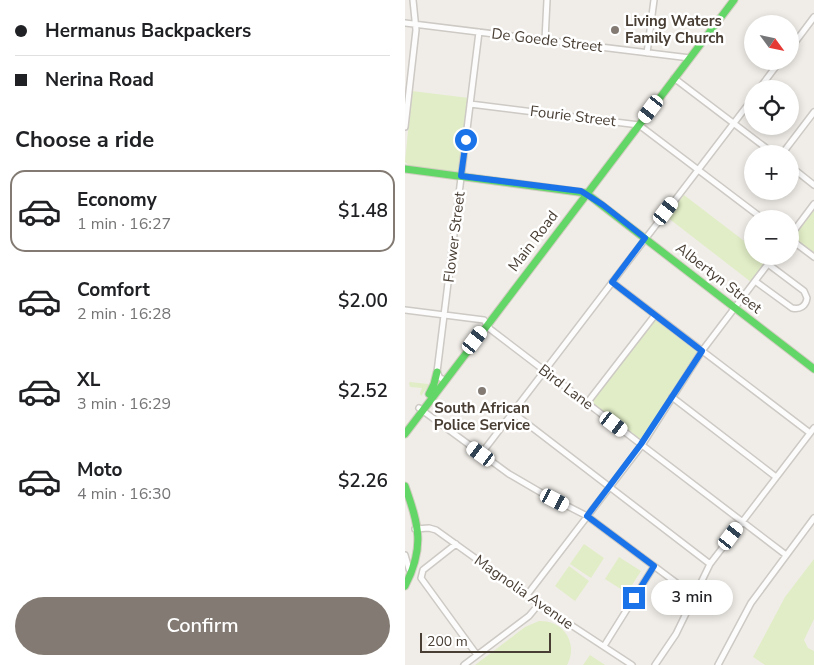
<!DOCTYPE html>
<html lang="en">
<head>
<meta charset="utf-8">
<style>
  :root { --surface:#fff; --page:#f6f6f6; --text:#202124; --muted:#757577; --line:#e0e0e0; --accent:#837b73 }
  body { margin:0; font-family:"Nunito Sans",sans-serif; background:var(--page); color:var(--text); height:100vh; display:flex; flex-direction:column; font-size:19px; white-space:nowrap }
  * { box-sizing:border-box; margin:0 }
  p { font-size:16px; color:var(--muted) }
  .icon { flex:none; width:28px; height:28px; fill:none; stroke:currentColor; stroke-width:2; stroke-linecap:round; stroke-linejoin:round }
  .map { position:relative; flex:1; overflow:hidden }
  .panel { display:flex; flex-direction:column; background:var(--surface); width:405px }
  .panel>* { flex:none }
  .hud { display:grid; align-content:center; height:110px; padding:0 15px; background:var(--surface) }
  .needle { width:32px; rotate:123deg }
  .fabs { position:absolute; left:339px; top:15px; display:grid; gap:10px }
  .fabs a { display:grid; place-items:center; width:55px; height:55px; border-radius:50%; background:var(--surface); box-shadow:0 2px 8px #0003; font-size:25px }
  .scale { position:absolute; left:15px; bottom:12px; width:131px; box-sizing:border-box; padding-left:5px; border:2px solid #483e34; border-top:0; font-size:14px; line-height:18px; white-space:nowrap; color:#483e34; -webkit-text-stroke:4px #fff; paint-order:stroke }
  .end { position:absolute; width:22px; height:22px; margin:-11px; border:6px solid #1a73e8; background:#fff; box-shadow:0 0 0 2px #fff }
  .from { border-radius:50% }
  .bubble { position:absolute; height:35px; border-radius:18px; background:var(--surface); box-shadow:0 2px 8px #0003; font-size:16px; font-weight:600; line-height:35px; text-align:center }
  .car { position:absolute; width:15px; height:30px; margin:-15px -8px; border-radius:6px; box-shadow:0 0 4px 1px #0007; background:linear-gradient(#fff 24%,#345 0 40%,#fff 0 76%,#345 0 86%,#fff 0) }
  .hud b { display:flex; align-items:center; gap:18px; height:48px; font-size:19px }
  .hud b+b { border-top:1px solid var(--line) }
  .hud i { width:12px; height:12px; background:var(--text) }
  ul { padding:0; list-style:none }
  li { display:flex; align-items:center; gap:15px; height:82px; margin:0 10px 8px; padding:0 5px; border:2px solid transparent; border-radius:15px }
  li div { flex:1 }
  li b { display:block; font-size:19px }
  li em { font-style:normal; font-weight:600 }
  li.current { border-color:var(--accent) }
  li>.icon { width:45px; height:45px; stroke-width:1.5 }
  h2 { padding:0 15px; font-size:22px; line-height:60px }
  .action { display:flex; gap:10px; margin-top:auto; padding:10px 15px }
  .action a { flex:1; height:58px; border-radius:30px; background:var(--accent); color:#fff; font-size:20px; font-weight:600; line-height:58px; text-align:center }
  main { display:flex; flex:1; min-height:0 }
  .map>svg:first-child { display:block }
  .green { fill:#e1edc6 }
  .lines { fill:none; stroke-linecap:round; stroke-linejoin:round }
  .street-casing { stroke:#cdc9c4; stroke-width:8 }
  .fast-casing { stroke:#d2ccc0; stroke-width:9 }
  .street { stroke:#fdfcfc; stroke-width:5 }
  .fast { stroke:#63d668; stroke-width:7 }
  .route { stroke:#1a73e8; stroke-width:6 }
  .poi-dot { fill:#837b73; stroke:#fff; stroke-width:2 }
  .labels { text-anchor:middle; stroke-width:5; stroke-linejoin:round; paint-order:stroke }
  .poi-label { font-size:15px; font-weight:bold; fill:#483e34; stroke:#fff; text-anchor:start }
  .street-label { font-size:15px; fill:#483e34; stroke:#fff }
</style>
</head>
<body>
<main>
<section class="panel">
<div class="hud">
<b><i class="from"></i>Hermanus Backpackers</b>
<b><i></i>Nerina Road</b>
</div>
<h2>Choose a ride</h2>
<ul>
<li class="current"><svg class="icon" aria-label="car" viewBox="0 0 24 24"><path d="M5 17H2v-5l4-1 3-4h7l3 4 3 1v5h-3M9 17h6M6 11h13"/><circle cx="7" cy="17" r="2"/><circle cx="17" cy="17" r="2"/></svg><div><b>Economy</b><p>1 min · 16:27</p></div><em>$1.48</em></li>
<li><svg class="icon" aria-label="car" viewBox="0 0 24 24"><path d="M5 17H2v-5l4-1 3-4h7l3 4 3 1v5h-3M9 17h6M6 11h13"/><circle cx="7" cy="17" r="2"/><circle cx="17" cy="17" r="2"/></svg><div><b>Comfort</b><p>2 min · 16:28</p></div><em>$2.00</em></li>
<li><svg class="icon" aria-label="car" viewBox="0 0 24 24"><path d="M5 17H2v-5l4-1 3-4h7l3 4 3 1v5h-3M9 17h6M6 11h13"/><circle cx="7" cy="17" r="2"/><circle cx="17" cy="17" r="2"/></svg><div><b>XL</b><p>3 min · 16:29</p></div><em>$2.52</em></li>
<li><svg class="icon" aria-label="car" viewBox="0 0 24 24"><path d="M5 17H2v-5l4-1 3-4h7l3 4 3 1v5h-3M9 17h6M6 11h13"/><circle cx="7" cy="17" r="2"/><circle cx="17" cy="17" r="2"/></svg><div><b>Moto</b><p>4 min · 16:30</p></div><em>$2.26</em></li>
</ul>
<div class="action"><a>Confirm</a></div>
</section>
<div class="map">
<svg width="409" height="665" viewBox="0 0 409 665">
  <rect width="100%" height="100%" fill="#f0ede8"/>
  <path class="green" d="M7,91L64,98L55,170L53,172L5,166L0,162Z
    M279,195L347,247L348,256H359L363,259L346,282L262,217Z
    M409,210V255L389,237Z
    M250,320H254L293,351V353L237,438L235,439L189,404L188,400Z
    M5,382L23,384L24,385L16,396L15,393L17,388L5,387L4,383Z
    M179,544L199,558L186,578L165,564Z
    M214,557L236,571L222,593L200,579Z
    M409,559V619L399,640L403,648L409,651V665H360L348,657L380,597Z
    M164,566L184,581L170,601L150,586Z
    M134,621C158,620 174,643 162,665H70L120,627Z
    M185,655L200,665H178Z"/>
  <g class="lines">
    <g class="street-casing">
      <path id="street" d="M0,23L285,58
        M140,40L142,0
        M385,49L409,17
        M242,53L249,0
        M269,78L369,154
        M354,89L375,61
        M65,104L234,125L358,219
        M0,127L11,30L8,0
        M377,154L409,112
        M385,166L409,185
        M385,236L409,204
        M385,239L409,257
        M350,281L387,308C395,310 401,306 402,298L399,291L363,264
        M207,282L405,433
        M0,310L79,320L85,329L381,555
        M40,380L35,378L32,372L74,32
        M267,397L371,477
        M182,403L250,315
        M14,408L104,474L135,492L182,516L289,596
        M107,412L305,564
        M76,454L348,98
        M10,529L24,528L31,530L134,604L227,665
        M51,544L18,570L16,578L72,655
        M0,555L4,569
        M122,595L237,445L297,351L369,256
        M199,646L249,566
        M59,665L124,616L134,604
        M250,665L271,634L305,564L409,428
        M313,665L346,603L409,518"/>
    </g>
    <g class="fast-casing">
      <path id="fast" d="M0,169L181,193L409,369
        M24,394L29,384L32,372
        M0,434L329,0
        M0,486C14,526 20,547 0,586"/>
    </g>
    <use href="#street" class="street"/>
    <use href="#fast" class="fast"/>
  </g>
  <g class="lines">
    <path class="route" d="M61,140L56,176L176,191L198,205L240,238L207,282L297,351L236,444L182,516L249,566L229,598"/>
  </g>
  <g class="poi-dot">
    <circle cx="210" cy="30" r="5"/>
    <circle cx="77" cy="391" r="5"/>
  </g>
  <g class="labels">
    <g class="poi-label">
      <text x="220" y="26">Living Waters<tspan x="220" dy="17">Family Church</tspan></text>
      <text x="77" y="413" text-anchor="middle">South African<tspan x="77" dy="17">Police Service</tspan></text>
    </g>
    <g class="street-label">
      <text transform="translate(142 40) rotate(7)" y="5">De Goede Street</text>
      <text transform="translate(168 116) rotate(7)" y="5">Fourie Street</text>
      <text transform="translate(49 237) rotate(-83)" y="5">Flower Street</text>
      <text transform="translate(128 241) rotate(-53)" y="5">Main Road</text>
      <text transform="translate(314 278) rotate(38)" y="5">Albertyn Street</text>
      <text transform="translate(161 387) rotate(37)" y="5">Bird Lane</text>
      <text transform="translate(119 592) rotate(35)" y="5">Magnolia Avenue</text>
    </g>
  </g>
</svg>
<div class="fabs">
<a><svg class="needle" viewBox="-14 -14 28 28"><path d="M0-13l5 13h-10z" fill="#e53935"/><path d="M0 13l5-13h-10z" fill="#757577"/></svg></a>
<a><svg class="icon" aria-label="locate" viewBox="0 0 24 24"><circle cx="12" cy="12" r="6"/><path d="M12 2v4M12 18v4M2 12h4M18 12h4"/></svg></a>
<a>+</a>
<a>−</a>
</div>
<div class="scale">200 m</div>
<i class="end from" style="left:61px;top:140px"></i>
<i class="end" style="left:229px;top:598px"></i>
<div class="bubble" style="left:246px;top:580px;width:82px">3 min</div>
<i class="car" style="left:246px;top:109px;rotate:217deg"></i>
<i class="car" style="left:261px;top:211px;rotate:37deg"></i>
<i class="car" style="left:70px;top:340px;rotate:37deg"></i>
<i class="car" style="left:209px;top:424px;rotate:127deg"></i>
<i class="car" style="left:76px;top:454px;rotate:306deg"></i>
<i class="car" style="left:150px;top:500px;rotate:117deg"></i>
<i class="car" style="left:326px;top:536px;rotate:37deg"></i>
</div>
</main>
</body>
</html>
